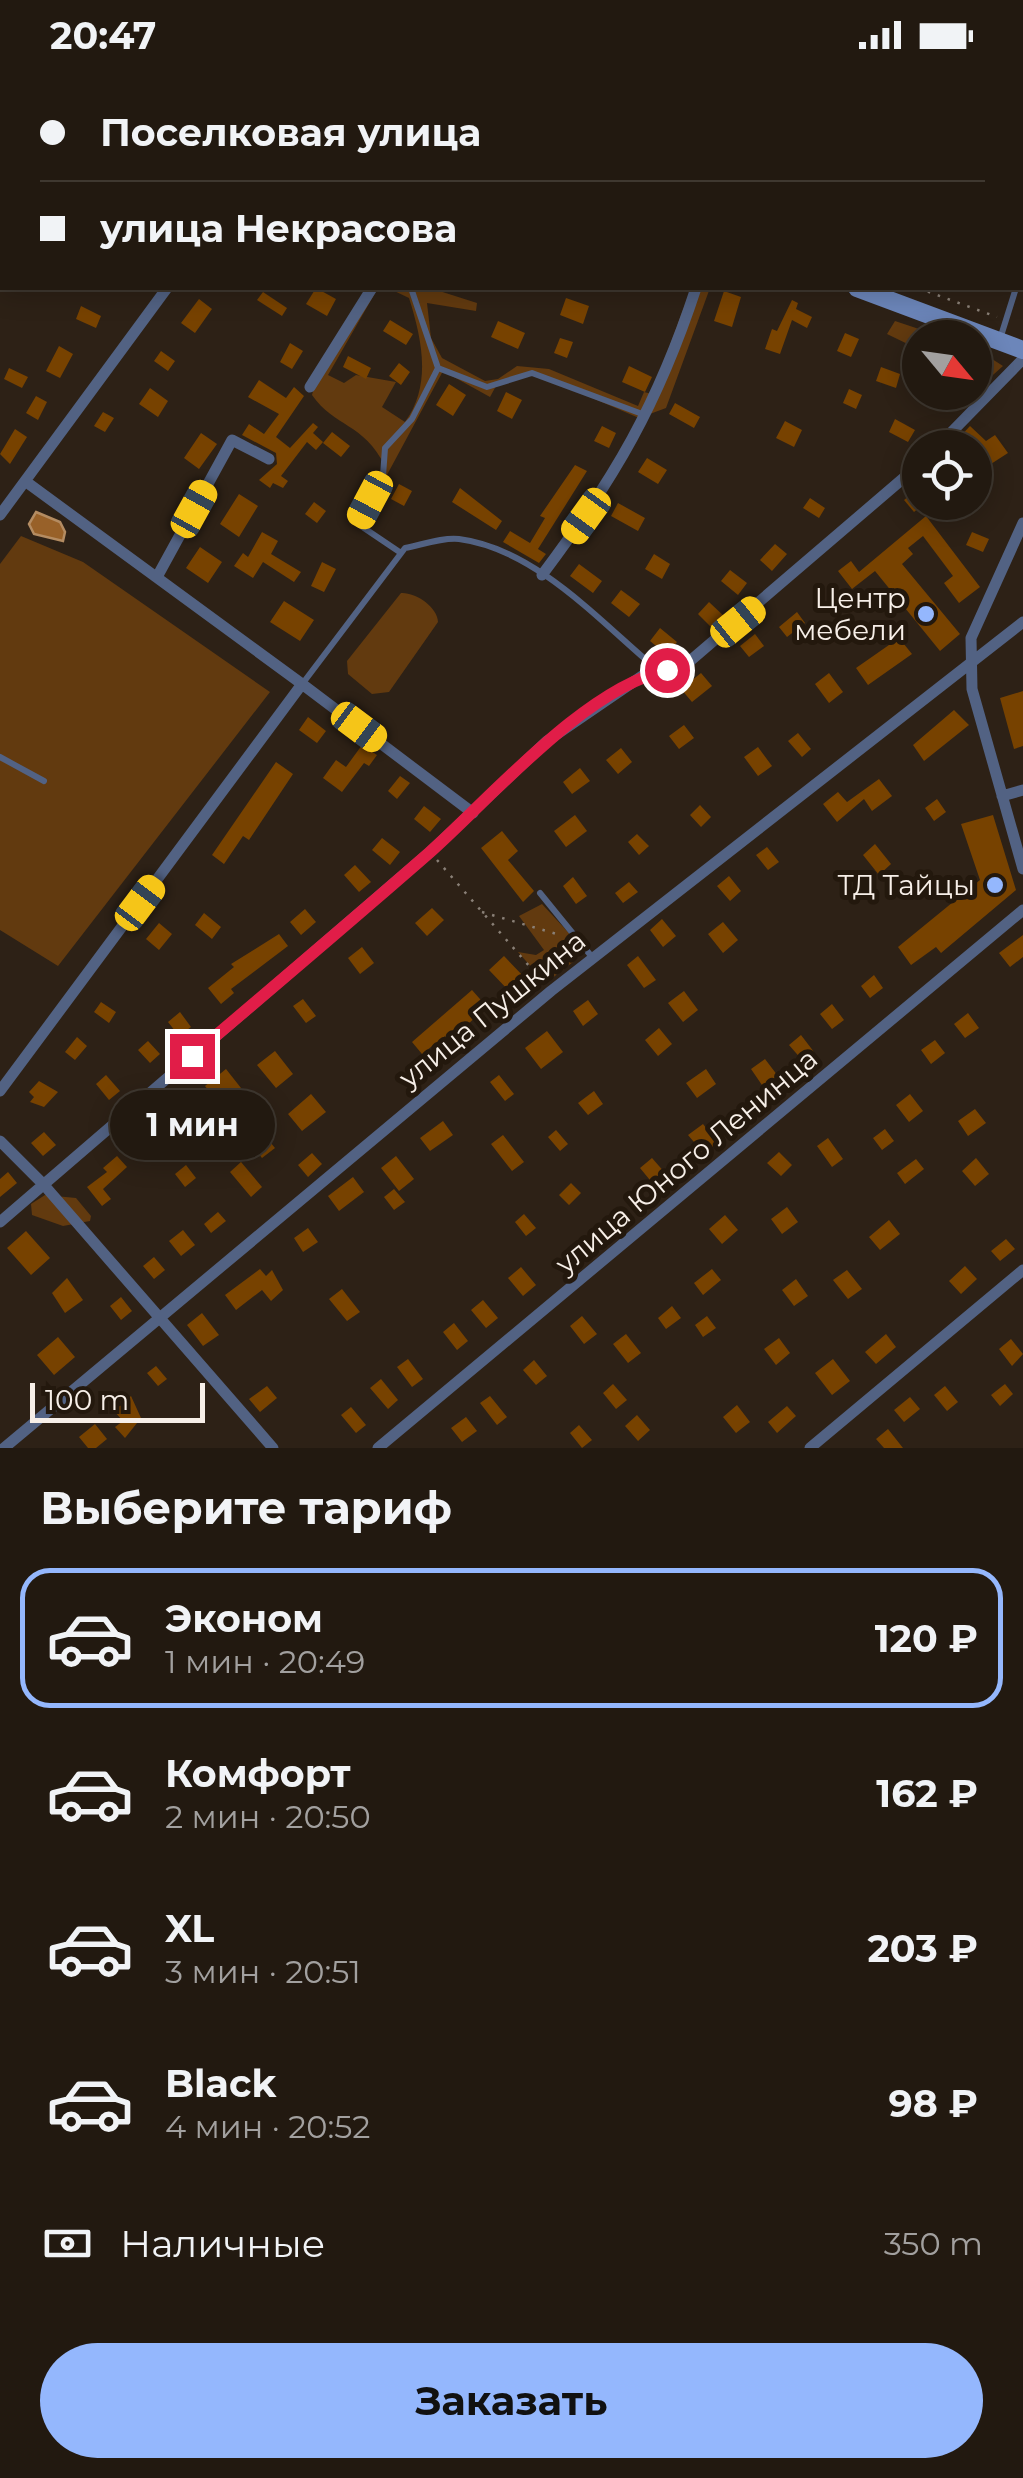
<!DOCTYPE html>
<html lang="ru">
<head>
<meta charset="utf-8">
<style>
  :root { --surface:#221910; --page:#2e261e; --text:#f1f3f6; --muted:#a2a09f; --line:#3f3830; --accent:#94b7fd }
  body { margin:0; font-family:Montserrat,sans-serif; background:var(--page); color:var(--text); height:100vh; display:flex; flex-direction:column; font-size:38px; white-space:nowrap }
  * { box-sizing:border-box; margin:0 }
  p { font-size:32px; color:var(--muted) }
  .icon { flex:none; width:55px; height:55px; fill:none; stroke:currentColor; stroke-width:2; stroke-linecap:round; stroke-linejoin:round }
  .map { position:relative; height:1378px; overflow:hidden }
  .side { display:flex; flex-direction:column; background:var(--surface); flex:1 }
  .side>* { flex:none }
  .hud { position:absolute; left:0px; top:0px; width:1025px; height:220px; box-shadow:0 5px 25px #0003,0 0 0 2px var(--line); display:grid; align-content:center; height:220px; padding:0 40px; background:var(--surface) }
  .needle { width:65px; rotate:119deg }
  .fabs { position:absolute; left:902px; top:250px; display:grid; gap:20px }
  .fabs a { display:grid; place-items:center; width:90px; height:90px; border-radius:50%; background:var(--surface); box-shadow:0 5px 25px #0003,0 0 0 2px var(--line); font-size:50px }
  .scale { position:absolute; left:30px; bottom:25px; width:175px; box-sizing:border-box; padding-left:10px; border:5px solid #f7efe8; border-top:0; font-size:28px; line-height:35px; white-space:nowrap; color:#f7efe8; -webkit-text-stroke:8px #23180d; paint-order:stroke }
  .end { position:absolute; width:45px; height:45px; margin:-22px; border:12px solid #e11d48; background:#fff; box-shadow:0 0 0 5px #fff }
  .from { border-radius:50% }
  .bubble { position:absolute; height:70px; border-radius:35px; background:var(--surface); box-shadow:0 5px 25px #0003,0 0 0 2px var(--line); font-size:32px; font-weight:700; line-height:70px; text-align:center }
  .car { position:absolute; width:30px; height:60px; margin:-30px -15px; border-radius:12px; box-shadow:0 0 8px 2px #0007; background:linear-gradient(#f5c518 24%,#345 0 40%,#f5c518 0 76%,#345 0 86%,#f5c518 0) }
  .hud b { display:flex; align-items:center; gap:35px; height:95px; font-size:38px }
  .hud b+b { border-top:2px solid var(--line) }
  .hud i { width:25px; height:25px; background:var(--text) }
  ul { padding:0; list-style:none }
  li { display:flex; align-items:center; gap:30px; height:140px; margin:0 20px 15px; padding:0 20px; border:5px solid transparent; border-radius:30px }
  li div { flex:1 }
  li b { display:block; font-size:38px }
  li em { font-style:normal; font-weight:700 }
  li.active { border-color:var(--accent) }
  li>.icon { width:90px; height:90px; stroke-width:1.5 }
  h2 { padding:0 40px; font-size:45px; line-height:120px }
  .pay { display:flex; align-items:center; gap:25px; height:110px; padding:0 40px; font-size:38px }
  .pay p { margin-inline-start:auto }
  .primary-button { display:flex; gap:20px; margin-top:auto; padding:20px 40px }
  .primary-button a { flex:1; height:115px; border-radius:60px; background:var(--accent); color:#111; font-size:40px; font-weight:700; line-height:115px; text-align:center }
  .status { display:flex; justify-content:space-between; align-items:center; height:70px; padding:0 50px; background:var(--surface); direction:ltr }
  .status svg { height:28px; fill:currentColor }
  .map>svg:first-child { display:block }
  .green { fill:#623a0f }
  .water { fill:#986129; stroke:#b48c62; stroke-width:2.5 }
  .building { fill:#774200 }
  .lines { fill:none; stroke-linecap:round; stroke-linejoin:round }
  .path { stroke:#8a8077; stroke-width:2.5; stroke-dasharray:2.5 8; stroke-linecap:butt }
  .service { stroke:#526283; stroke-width:6 }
  .minor { stroke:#526283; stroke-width:11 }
  .tertiary { stroke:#526283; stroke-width:14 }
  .secondary { stroke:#6c86ba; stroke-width:18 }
  .route { stroke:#e11d48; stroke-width:12 }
  .poi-dot { fill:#94b7fd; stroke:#23180d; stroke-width:4 }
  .labels { text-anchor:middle; stroke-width:10; stroke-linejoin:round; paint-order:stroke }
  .poi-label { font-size:28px; fill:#f7efe8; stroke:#23180d; text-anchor:end }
  .street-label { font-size:28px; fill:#f7efe8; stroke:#23180d }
</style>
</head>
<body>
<div class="status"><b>20:47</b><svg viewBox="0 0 49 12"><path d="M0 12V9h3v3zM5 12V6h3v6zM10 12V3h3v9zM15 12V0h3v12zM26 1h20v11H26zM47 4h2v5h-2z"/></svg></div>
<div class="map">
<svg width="1023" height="1378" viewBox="0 0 1023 1378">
  <rect width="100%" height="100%" fill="#2d2116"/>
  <path class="green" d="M0,0H72L2,2L0,125Z
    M367,218H378L328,305L344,313L356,305L396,312L382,337L405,352C432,315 422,269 409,228L388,218H430L477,233L476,241L427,233L431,268L442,288L485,311L498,309L517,296L549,299L638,336L644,322L652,324L691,218H710L666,338L639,348L534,303L496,316L490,327L443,301L367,442L351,456L385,396C364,353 334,357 312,325L321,292Z
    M895,251L943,267L920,268V280L887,264Z
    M975,278L1003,296L975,321Z
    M21,466L83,492L270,622L58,896L0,860V494Z
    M401,523C415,522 438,537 438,552L389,622L372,624L348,604L347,591Z
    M542,834L580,875L573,892L551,909L540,907L518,882L536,885L544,880L519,846Z
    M45,1125L76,1128L91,1146L90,1151L63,1156L32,1145L31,1134Z"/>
  <path class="water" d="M36,442L60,452L65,462L63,471L34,464L29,454Z"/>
  <path class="building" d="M316,218L336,229L327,246L306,234Z
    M724,221L741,227L732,257L714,251Z
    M263,222L287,238L282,246L257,230Z
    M566,228L589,236L583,254L560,245Z
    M199,229L212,239L195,263L181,253Z
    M792,230L798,233L796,239L812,247L807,258L792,250L780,284L765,279L772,259L777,261Z
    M81,236L101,246L96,258L76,249Z
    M390,250L413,264L406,275L383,261Z
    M498,251L525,263L518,279L491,267Z
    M845,263L859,269L851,287L837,281Z
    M560,268L573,272L567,288L554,283Z
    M290,273L303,281L292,299L280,292Z
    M59,276L73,284L60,308L46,301Z
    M161,281L175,291L168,301L154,291Z
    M348,286L371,298L366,309L343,297Z
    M399,293L410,302L401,315L389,306Z
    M629,296L652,307L645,322L622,312Z
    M881,297L900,304L896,318L876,311Z
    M9,298L28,307L22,318L4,309Z
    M259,310L286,328L294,317L304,326L276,367L290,378L313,353L318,357L313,363L323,372L316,380L307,372L281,406L288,411L283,418L273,413L270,418L259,410L277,394L276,383L242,365L249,354L264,364L279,344L248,327Z
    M449,314L466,325L453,346L436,335Z
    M150,318L168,331L158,347L139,334Z
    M849,319L862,325L856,339L843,333Z
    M506,322L522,330L512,349L497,341Z
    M36,326L47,332L38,350L26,343Z
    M675,333L700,347L694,358L669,344Z
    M103,342L114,348L105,362L94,356Z
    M895,349L915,360L908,372L889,362Z
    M785,351L802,360L794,377L776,368Z
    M602,356L616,363L609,378L594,371Z
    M970,356L986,371L995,365L1008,383L980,401L975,378H962L955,372Z
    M15,359L27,367L10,394L0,384Z
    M332,362L350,376L341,387L323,373Z
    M201,363L217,374L199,399L184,388Z
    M647,388L667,400L658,414L638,402Z
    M575,395L587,401L538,479L546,484L539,493L503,472L510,461L530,473L545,448L540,446Z
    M399,414L412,421L404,436L391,429Z
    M920,417V437L914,442L904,430Z
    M460,418L502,451L496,460L452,432Z
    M239,424L258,436L239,467L220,454Z
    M810,428L825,438L819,448L803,438Z
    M314,432L326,441L317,453L305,444Z
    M618,433L645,448L638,461L611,446Z
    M926,446L980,517L959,533L944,513L953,506L923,466L908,478L913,484L902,494L960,564L940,581L875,501L852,519L838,501L851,491L859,502Z
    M262,462L278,471L271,484L301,502L294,512L263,492L253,508L234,496L243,483L248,487Z
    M972,462L989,469L983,482L966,475Z
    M775,474L787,484L772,501L760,490Z
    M200,477L222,492L208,513L186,498Z
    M654,484L670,494L662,509L645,499Z
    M322,492L336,499L324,522L311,516Z
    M579,494L602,511L593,523L570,506Z
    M730,500L747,513L738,525L721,511Z
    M621,520L640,534L629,547L611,533Z
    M284,531L314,550L300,571L270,552Z
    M709,532L726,548L713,559L698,544Z
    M797,542L805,553L787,567L779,557Z
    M660,558L677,572L667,585L650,571Z
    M755,564L764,576L749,587L740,576Z
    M899,568L912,584L868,615L856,598Z
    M701,603L712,616L692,632L681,619Z
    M829,603L843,622L829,633L815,614Z
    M1023,621V676L1014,679L1000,628Z
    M954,640L969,655L924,691L913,675Z
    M308,647L326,661L317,673L299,660Z
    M684,655L694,668L679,679L669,666Z
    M798,663L811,679L802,687L788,671Z
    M362,675L377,685L369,696L364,693L342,722L323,708L336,690L346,697Z
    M758,677L772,696L758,706L744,687Z
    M621,678L632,692L618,704L606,690Z
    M276,692L293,704L249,770L243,766L224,794L212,785Z
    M580,698L590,711L572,724L563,712Z
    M400,706L410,713L397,729L388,721Z
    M879,709L892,726L872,741L864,729L837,752L823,734L838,722L847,732Z
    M937,729L946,742L934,751L925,738Z
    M700,735L711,747L701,757L690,745Z
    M424,736L441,749L430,762L414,749Z
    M575,745L587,761L566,777L554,761Z
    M993,745L1016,820L941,883L936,877L911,895L898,877L980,810L961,754Z
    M502,761L518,781L508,790L534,821L523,832L481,778Z
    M637,764L649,776L639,785L628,772Z
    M382,768L400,782L390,795L372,780Z
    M875,774L891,794L879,805L863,785Z
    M767,777L779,792L768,800L756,785Z
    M355,795L371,812L359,822L344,805Z
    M729,806L741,821L730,831L717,816Z
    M573,807L587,826L576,834L563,816Z
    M629,812L638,822L623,833L615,823Z
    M432,838L444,850L427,866L415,853Z
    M305,839L316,852L301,865L290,852Z
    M204,843L221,857L212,869L195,855Z
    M662,849L676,866L663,877L650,860Z
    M723,852L738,870L723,883L708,864Z
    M159,853L172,864L159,880L146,869Z
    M279,864L288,876L231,919L234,923L221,934L208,918L234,897L231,894Z
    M1023,865V887L1010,897L999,883Z
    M362,877L374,893L360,904L348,888Z
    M504,886L525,908L510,922L489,900Z
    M638,886L656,910L644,918L627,895Z
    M874,905L883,918L870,928L861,916Z
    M472,920L487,937L449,971L445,966L422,984L412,972Z
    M684,921L698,940L683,952L668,933Z
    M303,929L316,946L306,953L293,936Z
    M588,930L598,944L583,956L573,941Z
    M101,932L116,942L109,953L94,942Z
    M832,934L844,950L832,959L820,944Z
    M180,942L191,957L179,966L168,952Z
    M968,943L979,958L965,968L954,954Z
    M659,958L672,974L658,986L645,970Z
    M547,961L563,982L541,999L525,978Z
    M801,965L814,982L803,991L789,975Z
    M77,967L87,976L75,990L65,982Z
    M935,970L945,983L931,994L921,980Z
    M148,971L160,984L150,993L138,980Z
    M275,981L293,1004L276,1018L257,995Z
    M765,989L781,1010L766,1021L751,999Z
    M226,999L241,1018L220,1035L205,1016Z
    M706,999L716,1014L697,1028L686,1013Z
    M106,1005L120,1021L109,1030L96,1014Z
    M499,1005L514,1024L505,1031L490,1012Z
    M39,1011L58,1022L44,1037L30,1032L34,1027L29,1022Z
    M594,1021L603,1034L588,1045L578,1033Z
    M311,1024L326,1042L302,1061L288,1044Z
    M910,1024L923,1041L909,1052L896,1035Z
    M195,1038L208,1055L189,1071L175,1054Z
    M975,1039L986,1053L968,1066L958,1051Z
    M443,1051L453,1065L430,1081L420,1068Z
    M703,1054L718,1073L704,1084L688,1065Z
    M885,1059L894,1071L882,1080L873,1068Z
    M556,1060L568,1074L560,1081L548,1067Z
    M261,1061L275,1078L262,1088L248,1071Z
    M44,1062L56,1075L43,1086L31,1073Z
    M503,1065L524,1092L512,1101L491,1074Z
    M828,1068L843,1089L832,1097L817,1076Z
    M779,1082L792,1095L781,1106L767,1093Z
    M312,1083L322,1094L308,1107L298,1095Z
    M117,1086L127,1097L103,1119L111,1129L102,1136L87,1117L107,1102L103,1098Z
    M396,1086L414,1109L399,1121L381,1098Z
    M652,1088L666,1104L654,1115L640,1098Z
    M976,1088L989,1104L975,1116L962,1101Z
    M916,1089L924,1099L905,1114L897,1103Z
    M241,1092L262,1117L251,1127L230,1102Z
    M186,1095L196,1108L185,1117L175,1104Z
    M8,1102L17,1113L0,1127V1109Z
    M353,1107L364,1122L339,1141L328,1126Z
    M571,1113L581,1123L569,1135L559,1125Z
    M394,1119L405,1132L394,1140L384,1127Z
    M787,1137L798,1152L782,1164L771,1149Z
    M218,1142L226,1151L211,1163L204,1154Z
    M524,1144L536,1158L526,1166L515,1152Z
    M725,1145L738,1160L722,1174L709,1159Z
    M889,1150L900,1164L880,1180L869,1167Z
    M308,1158L318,1172L303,1182L294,1168Z
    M183,1160L195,1175L181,1186L169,1171Z
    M26,1161L50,1188L31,1205L7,1178Z
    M1006,1169L1015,1179L1000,1191L991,1181Z
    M154,1187L165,1200L154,1209L143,1196Z
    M965,1196L977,1209L961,1224L949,1211Z
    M521,1197L536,1215L523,1226L508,1208Z
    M260,1199L266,1206L272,1200L283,1220L271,1231L262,1220L236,1240L225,1225Z
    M712,1199L721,1210L703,1225L694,1213Z
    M847,1200L862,1219L848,1229L833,1210Z
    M67,1208L83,1230L65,1243L52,1223Z
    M796,1209L808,1226L794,1236L782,1220Z
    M342,1219L360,1242L347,1251L329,1229Z
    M121,1227L132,1241L121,1250L110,1236Z
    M483,1230L498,1248L486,1258L471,1240Z
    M672,1236L681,1248L666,1259L658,1248Z
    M202,1243L219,1265L203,1276L187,1255Z
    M582,1246L597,1264L584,1274L570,1256Z
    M707,1246L716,1258L703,1267L695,1255Z
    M454,1253L468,1271L457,1280L443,1262Z
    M626,1264L641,1283L628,1293L613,1274Z
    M886,1264L896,1277L876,1294L865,1282Z
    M58,1267L75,1287L54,1305L37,1285Z
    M779,1268L790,1283L776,1295L764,1279Z
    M1011,1269L1023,1284L1012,1296L999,1279Z
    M408,1289L423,1309L412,1317L397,1297Z
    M833,1289L850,1311L832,1325L815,1303Z
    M534,1290L547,1306L536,1315L523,1300Z
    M156,1296L167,1309L158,1316L147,1303Z
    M381,1309L398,1330L388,1339L370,1318Z
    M613,1314L627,1330L616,1339L603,1323Z
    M1005,1314L1013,1324L1000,1336L991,1325Z
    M267,1316L277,1328L260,1342L249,1329Z
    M945,1316L958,1332L947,1341L934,1325Z
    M131,1326L141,1348L125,1368L115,1357L123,1351L114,1341Z
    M490,1326L507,1347L497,1355L480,1333Z
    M910,1327L920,1339L904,1352L894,1340Z
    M737,1335L750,1352L736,1363L723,1347Z
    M787,1336L796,1346L777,1363L768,1352Z
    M351,1337L366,1355L356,1363L341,1345Z
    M637,1345L650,1360L638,1371L625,1356Z
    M466,1347L477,1361L462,1372L451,1358Z
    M95,1354L107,1369L96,1378H88L79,1367Z
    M579,1355L592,1370L582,1378L570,1363Z
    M888,1359L903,1378H884L876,1369Z"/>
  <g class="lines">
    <path class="path" d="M918,218L997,247
      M437,790L543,912
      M482,842L560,865"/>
    <path class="service" d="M940,0L941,2
      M1022,141L1023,142
      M1022,197L1023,195
      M1000,269L1016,218
      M438,298L487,317L532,303L645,345
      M401,483L358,454L383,406L385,378L412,349L438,298L411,218
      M303,613L405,478C421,475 443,467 459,469C537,479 602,554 659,601
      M0,687L44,711
      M540,823L592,887"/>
    <path class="minor" d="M700,0V2
      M65,2L66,0
      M0,112L2,108
      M310,317L372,218
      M936,378L1023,289
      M25,411L302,614
      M0,445L167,218
      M1023,453L971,568L972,619L1023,799
      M542,505C615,408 658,334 696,218
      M157,507L232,370L269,389
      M1002,726L1023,720
      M0,1021L302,614L473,743
      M0,1071L44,1115L273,1378
      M0,1152L430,782L547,671L642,606L690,591L920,394
      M4,1378L551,921L1023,552
      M378,1378L1023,840
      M810,1378L1023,1200"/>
    <path class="tertiary" d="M342,2L347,0"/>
    <path class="secondary" d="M278,0L284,2
      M857,218L1023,280"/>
  </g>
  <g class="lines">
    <path class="route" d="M192,986C271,919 350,852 429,783C491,728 585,618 667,600"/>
  </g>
  <g class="poi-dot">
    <circle cx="926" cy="544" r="10"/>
    <circle cx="995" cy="815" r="10"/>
  </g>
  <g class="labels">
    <g class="poi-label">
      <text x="906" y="538">Центр<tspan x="906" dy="32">мебели</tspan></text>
      <text x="975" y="825">ТД Тайцы</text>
    </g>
    <g class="street-label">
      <text transform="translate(492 939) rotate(-39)" y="10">улица Пушкина</text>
      <text transform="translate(686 1091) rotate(-40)" y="10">улица Юного Ленинца</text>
    </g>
  </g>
</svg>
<div class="fabs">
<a><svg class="needle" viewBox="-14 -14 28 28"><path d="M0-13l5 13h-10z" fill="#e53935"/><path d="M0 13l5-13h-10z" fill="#a2a09f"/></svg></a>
<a><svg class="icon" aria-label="locate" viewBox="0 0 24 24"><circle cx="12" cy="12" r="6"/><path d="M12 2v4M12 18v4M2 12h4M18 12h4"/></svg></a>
</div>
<div class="scale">100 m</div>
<i class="end from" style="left:667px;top:600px"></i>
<i class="end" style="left:192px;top:986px"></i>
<div class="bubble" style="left:110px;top:1020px;width:165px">1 мин</div>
<i class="car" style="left:370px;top:430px;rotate:208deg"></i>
<i class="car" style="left:194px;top:439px;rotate:29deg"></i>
<i class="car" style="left:586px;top:446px;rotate:216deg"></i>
<i class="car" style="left:738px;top:552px;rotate:51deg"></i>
<i class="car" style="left:359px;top:657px;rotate:127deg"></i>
<i class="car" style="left:140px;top:833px;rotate:37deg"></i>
<div class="hud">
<b><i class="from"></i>Поселковая улица</b>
<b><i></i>улица Некрасова</b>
</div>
</div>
<section class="side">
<h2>Выберите тариф</h2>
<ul>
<li class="active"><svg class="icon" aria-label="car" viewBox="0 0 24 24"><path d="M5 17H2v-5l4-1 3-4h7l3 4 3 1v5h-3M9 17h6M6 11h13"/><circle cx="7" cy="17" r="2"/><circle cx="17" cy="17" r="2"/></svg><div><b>Эконом</b><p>1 мин · 20:49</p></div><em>120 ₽</em></li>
<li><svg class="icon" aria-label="car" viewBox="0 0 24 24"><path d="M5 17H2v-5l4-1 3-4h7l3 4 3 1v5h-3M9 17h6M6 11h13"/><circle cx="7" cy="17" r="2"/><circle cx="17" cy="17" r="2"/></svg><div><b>Комфорт</b><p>2 мин · 20:50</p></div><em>162 ₽</em></li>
<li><svg class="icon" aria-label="car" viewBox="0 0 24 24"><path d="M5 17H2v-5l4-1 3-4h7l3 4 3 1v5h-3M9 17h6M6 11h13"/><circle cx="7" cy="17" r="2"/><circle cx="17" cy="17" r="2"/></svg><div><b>XL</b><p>3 мин · 20:51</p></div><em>203 ₽</em></li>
<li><svg class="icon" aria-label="car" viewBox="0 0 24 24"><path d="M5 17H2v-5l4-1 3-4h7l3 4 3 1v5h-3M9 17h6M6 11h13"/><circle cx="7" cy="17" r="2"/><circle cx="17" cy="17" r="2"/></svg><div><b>Black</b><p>4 мин · 20:52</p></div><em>98 ₽</em></li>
</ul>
<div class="pay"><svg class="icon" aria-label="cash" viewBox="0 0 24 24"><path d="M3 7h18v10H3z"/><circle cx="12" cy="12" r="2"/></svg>Наличные<p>350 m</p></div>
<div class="primary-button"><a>Заказать</a></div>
</section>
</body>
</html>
